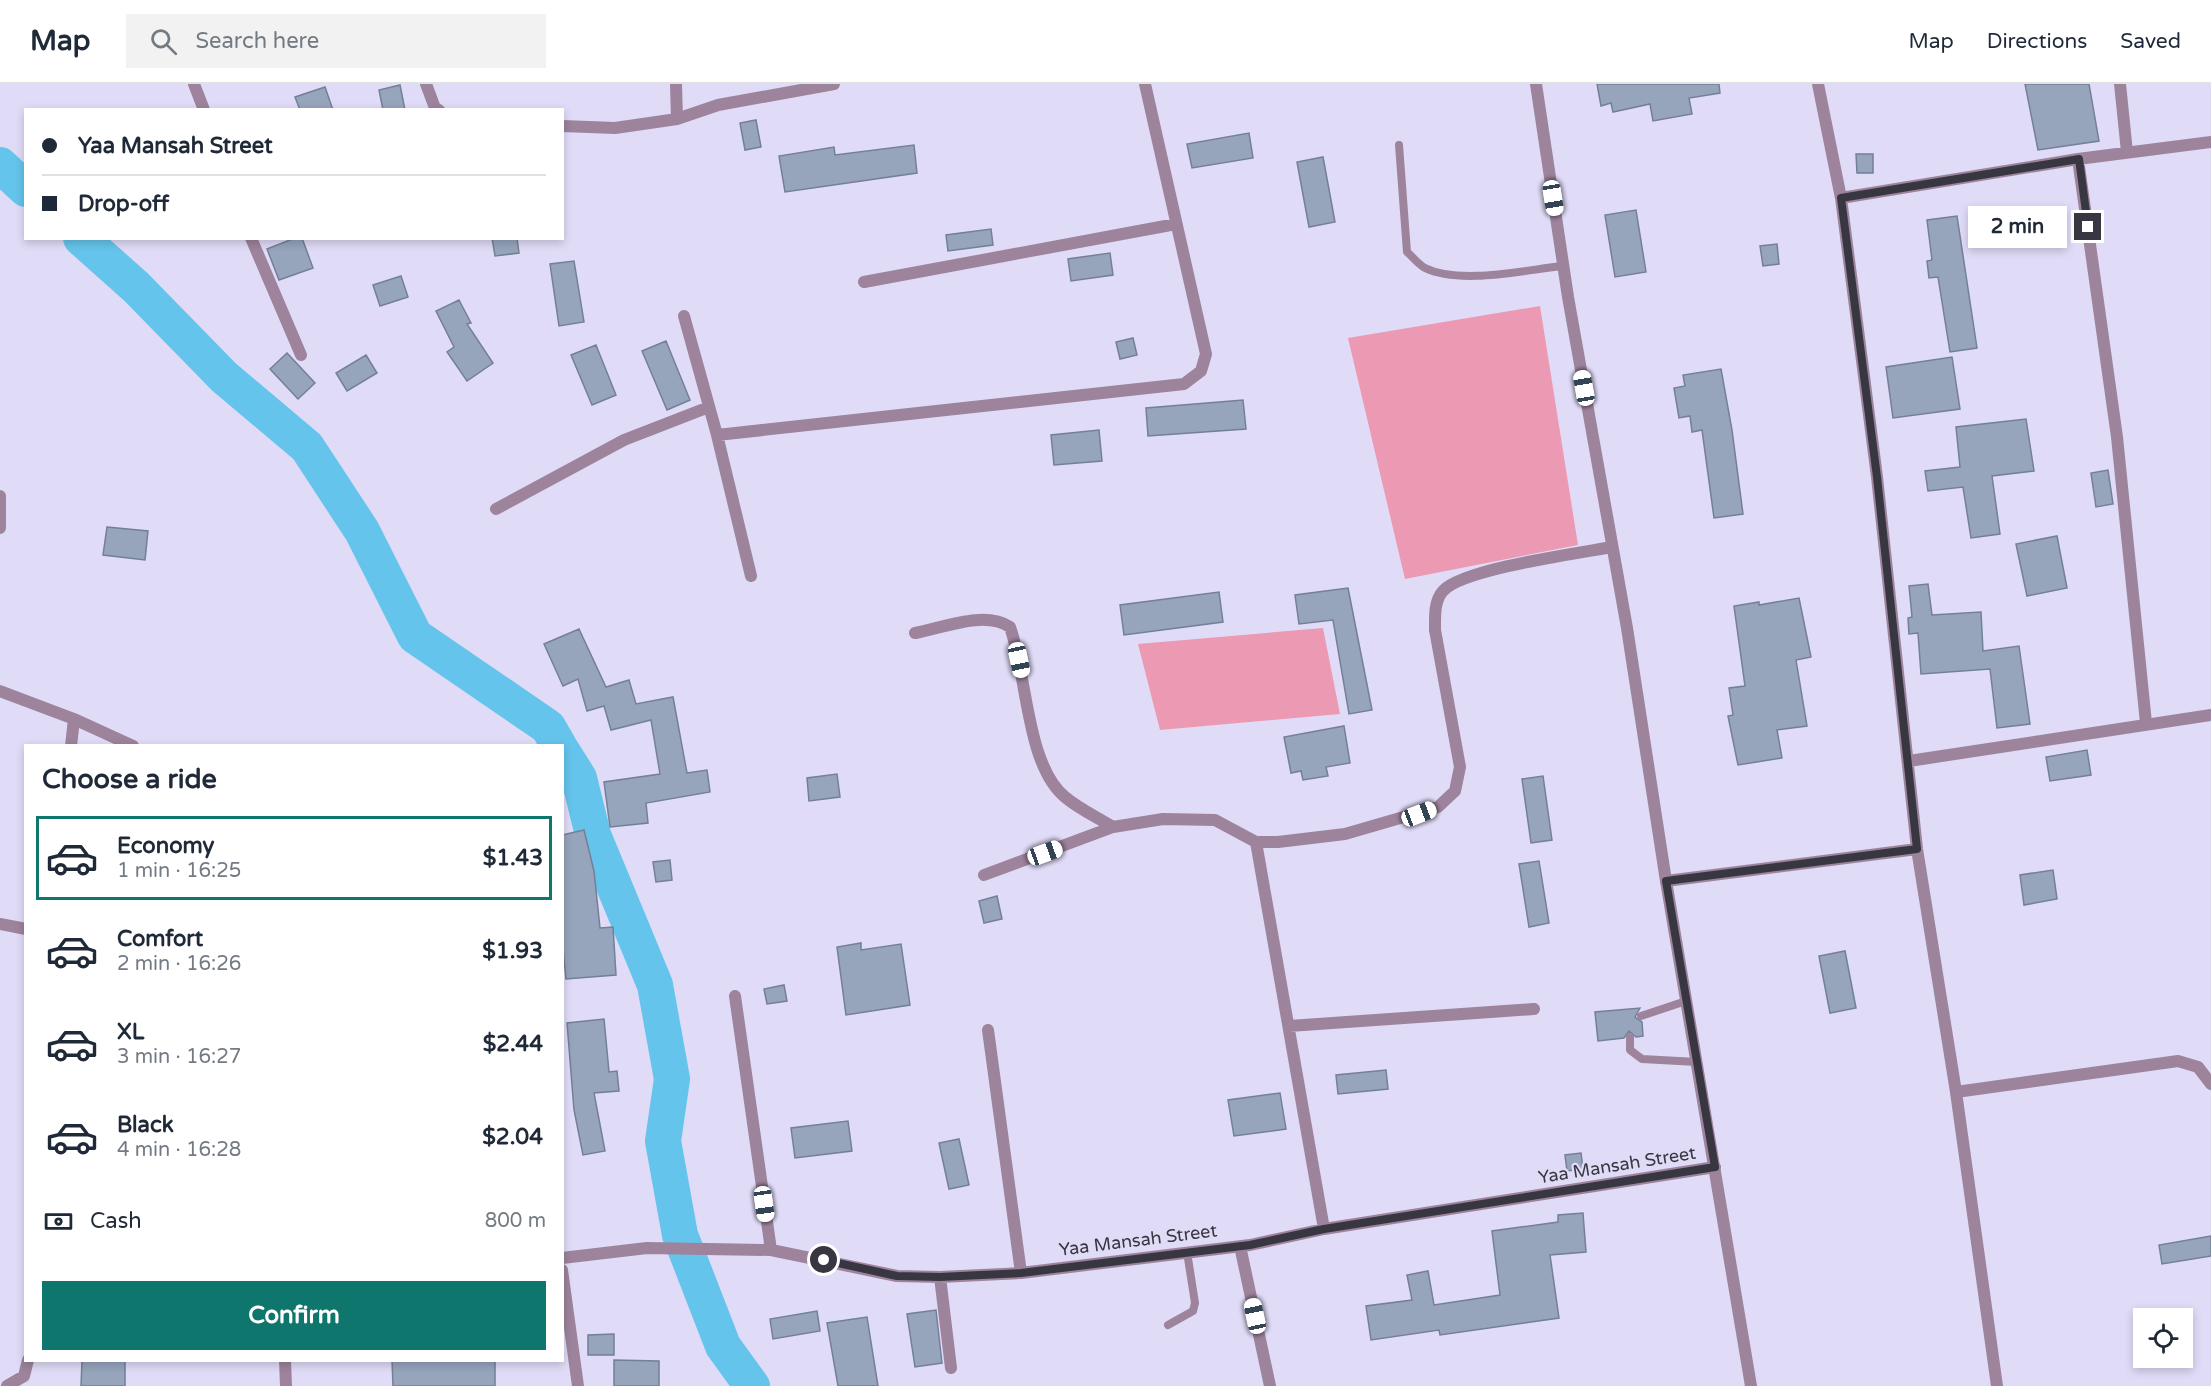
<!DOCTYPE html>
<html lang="en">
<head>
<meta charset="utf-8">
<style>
  :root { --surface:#fff; --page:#f2f2f3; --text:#1f2937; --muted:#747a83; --line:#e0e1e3; --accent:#0f766e }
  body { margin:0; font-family:"Varela Round",sans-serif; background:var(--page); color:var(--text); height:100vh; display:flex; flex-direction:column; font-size:22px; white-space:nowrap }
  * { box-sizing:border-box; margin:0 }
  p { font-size:20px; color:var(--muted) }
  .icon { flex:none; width:33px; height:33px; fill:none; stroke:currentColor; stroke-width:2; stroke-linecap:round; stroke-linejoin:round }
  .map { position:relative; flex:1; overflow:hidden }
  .details { position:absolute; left:24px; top:660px; width:540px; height:618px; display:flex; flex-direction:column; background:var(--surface); border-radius:0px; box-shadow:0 3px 9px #0003 }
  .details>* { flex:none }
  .guide { position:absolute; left:24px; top:24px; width:540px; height:132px; border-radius:0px; box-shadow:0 3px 9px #0003; display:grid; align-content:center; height:132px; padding:0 18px; background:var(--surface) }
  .tools { position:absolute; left:2133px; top:1224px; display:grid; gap:12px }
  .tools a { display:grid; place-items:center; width:60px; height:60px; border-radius:0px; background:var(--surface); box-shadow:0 3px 9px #0003; font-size:30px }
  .end { position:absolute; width:27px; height:27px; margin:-14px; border:8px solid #383641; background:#fff; box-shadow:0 0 0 3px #fff }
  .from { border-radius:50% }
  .bubble { position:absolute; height:42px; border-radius:0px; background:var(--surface); box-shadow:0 3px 9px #0003; font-size:20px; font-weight:800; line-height:42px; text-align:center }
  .car { position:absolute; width:18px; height:36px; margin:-18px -9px; border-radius:8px; box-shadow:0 0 4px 2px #0007; background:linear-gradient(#fff 24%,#345 0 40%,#fff 0 76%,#345 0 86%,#fff 0) }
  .guide b { display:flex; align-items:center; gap:21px; height:57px; font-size:22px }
  .guide b+b { border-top:2px solid var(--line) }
  .guide i { width:15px; height:15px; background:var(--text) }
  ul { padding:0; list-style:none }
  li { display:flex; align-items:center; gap:18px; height:84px; margin:0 12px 9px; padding:0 6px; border:3px solid transparent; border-radius:0px }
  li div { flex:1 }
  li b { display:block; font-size:22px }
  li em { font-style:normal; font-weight:800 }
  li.selected { border-color:var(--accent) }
  li>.icon { width:54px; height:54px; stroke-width:1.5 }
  h2 { padding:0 18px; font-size:27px; line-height:72px }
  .pay { display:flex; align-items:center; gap:15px; height:66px; padding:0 18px; font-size:22px }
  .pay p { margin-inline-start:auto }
  .button { display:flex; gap:12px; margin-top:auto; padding:12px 18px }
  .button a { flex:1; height:69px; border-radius:0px; background:var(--accent); color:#fff; font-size:24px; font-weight:800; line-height:69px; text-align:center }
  header { display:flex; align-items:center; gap:36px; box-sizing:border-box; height:84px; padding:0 30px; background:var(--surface); border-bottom:2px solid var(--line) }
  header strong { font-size:28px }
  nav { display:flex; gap:33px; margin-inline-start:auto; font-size:21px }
  .search { width:420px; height:54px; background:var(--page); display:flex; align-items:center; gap:15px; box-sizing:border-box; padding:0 21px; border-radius:0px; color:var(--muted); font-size:22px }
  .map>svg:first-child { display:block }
  .green { fill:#ec9ab3 }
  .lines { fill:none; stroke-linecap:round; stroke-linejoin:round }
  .river { stroke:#65c4ec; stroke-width:36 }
  .building { fill:#96a4bc; stroke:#738097; stroke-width:1.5 }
  .service { stroke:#9d839c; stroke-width:8 }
  .minor { stroke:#9d839c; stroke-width:12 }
  .tertiary { stroke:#9d839c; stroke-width:12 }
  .route { stroke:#383641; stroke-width:8 }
  .labels { text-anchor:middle; stroke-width:4.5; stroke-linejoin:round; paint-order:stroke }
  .street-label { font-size:18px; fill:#383641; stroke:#e0dbf7 }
</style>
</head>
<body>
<header>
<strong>Map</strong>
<div class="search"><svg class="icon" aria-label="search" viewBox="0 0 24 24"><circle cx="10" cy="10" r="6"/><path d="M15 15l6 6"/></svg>Search here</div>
<nav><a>Map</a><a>Directions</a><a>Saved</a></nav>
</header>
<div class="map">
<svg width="2211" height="1302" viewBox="0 0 2211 1302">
  <rect width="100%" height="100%" fill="#e0dbf7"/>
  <path class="green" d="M1540,222L1578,461L1405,495L1348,254Z
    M1323,544L1340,630L1160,646L1138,560Z"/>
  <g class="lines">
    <path class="river" d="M0,81L26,105
      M81,154L136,203L224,293L307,363L362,447L415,552L548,643L559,662
      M562,667L579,694L593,751L655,901L672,995L663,1057L680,1151L723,1262L752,1302"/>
  </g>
  <path class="building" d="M1597,0H1719L1720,9L1689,14L1692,30L1653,37L1650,20L1613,28L1611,19L1601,22Z
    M2025,0H2089L2099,57L2038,66Z
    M400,1L405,26H383L379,6Z
    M325,3L333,26H300L295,13Z
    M756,36L761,63L745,66L740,39Z
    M1249,49L1253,74L1192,84L1187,60Z
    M914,61L917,89L785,108L779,72L834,63L835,71Z
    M1856,70H1873V89H1857Z
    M1323,73L1335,138L1309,143L1297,78Z
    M1636,126L1646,188L1615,193L1605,131Z
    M1957,132L1977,264L1950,268L1938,193L1929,194L1927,177L1932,176L1927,136Z
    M991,145L993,161L948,167L946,151Z
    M295,154H302L313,184L279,196L267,165Z
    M492,154H517L519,169L495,172Z
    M1777,160L1779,180L1763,182L1760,162Z
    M1110,169L1113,191L1071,197L1068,175Z
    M574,177L584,238L559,242L550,180Z
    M401,192L408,213L380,222L373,201Z
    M459,216L471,239L467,240L493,279L467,297L447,268L454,263L436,227Z
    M1133,254L1137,271L1120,275L1116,258Z
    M666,257L690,316L667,326L642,267Z
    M596,261L616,311L592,321L571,271Z
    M287,269L315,299L298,315L270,285Z
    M366,271L377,289L347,307L336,289Z
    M1952,273L1960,325L1893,334L1886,283Z
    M1721,285L1732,346L1743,430L1714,434L1702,346L1692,348L1690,332L1679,334L1674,304L1685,302L1683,291Z
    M1243,316L1246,345L1148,352L1146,324Z
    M2026,335L2034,387L1992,392L2000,450L1971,454L1963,403L1928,407L1925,387L1960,383L1956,343Z
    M1099,346L1102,377L1054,381L1051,351Z
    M2108,386L2113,420L2096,423L2091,389Z
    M107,443L148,447L145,476L103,471Z
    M2057,452L2067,504L2027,512L2016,460Z
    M1928,500L1932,531L1981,528L1983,567L2019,562L2030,640L1997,644L1990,585L1921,590L1918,549L1909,550L1908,534L1912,533L1909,502Z
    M1348,504L1372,626L1349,630L1333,536L1299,540L1295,511Z
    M1219,508L1223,538L1124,551L1120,521Z
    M1799,514L1811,573L1796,576L1807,642L1777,646L1782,674L1738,681L1728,632L1733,631L1729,604L1745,602L1734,522L1759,518V521Z
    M579,545L606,603L629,596L636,620L673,613L687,689L707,686L710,708L646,719L648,739L610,743L604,698L660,690L651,636L611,646L604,622L587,627L578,595L563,602L544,560Z
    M1344,642L1350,679L1326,683L1328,692L1303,696L1301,687L1291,689L1284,653Z
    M2087,666L2091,691L2050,697L2046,673Z
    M837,690L840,713L809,717L807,694Z
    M1543,692L1552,756L1531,759L1522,695Z
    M584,746L594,787L600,844L613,843L616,891L566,895L562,854V751Z
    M670,776L672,796L656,798L653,778Z
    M1539,777L1549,839L1529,843L1519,780Z
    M2053,786L2057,815L2024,821L2020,791Z
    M997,812L1002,835L984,839L979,817Z
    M861,859V866L901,860L910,921L846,931L837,863Z
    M1845,867L1856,924L1830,929L1819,872Z
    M784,901L787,917L767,920L764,905Z
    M1640,924L1635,933L1642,938L1643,952L1636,953L1629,947L1624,954L1598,957L1595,928Z
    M604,935L609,988L617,987L619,1007L594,1009L605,1067L583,1071L574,1026L567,939Z
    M1386,986L1388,1005L1338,1010L1336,991Z
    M1280,1009L1286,1045L1234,1052L1228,1016Z
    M848,1037L852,1067L795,1074L791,1044Z
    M959,1055L969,1101L949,1105L939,1059Z
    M1581,1069L1583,1085L1567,1087L1565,1071Z
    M1583,1129L1586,1168L1550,1171L1559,1234L1440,1251L1439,1246L1371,1256L1366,1222L1412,1216L1407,1191L1428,1187L1434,1221L1500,1211L1492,1147L1558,1138V1131Z
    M2211,1152V1172L2162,1180L2159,1161Z
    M936,1226L942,1279L915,1283L907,1230Z
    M817,1227L820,1247L773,1255L770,1235Z
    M867,1233L878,1302H838L827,1239Z
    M614,1250V1271H588V1251Z
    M82,1276H125V1302H81Z
    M392,1276H495V1302H393Z
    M614,1276L659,1277V1302H614Z"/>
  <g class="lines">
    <path class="service" d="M1399,61L1407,168C1413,173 1418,180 1425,184C1460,201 1524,186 1563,182
      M1641,932L1686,917
      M1630,953V966L1642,975L1697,978
      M1168,1241L1193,1227L1195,1219L1187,1168"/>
    <path class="minor" d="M194,0L204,26
      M426,0L435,24L439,26
      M676,0L677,35
      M1818,0L1841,114L1877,393L1917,765L1956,1008L1997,1302
      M2120,0L2127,68
      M562,42L615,44L677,35L718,21L834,0
      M2078,75L2117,353L2146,639
      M1841,114L2078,75L2211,58
      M251,154L301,271
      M864,198L1176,140
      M684,232L717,351L751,492
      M717,351L1184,300L1201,287L1206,270L1145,0
      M0,412V444
      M496,425L624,356L709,323
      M915,549C943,544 984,526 1010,543C1027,590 1026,681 1065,713C1079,725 1097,733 1113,743
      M0,607L74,635L133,662
      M71,662L74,635
      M1909,677L2211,631
      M1256,758L1324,1145
      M984,791L1113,743L1163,735L1215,736L1256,758H1278L1345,750L1438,723L1455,707L1460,683L1435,546C1435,533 1434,517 1443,507C1462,485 1579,469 1612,463
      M1666,797L1917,765
      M0,840L26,845
      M735,912L771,1166
      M1289,942L1534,925
      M988,946L1021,1189
      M1956,1008L2178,977L2198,983L2211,1000
      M1240,1162L1270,1302
      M562,1174L647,1164L771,1166L897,1192L940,1193L1021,1189L1250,1161L1324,1145L1715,1083
      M562,1186L578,1302
      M940,1193L951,1284
      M285,1276L286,1302
      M7,1302L24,1292L28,1276"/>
    <path class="tertiary" d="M1536,0L1568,213L1627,544L1666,797L1751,1302"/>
  </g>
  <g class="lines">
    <path class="route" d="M824,1176L897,1192L940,1193L1021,1189L1250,1161L1324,1145L1715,1083L1666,797L1917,765L1877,393L1841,114L2079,75L2088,143"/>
  </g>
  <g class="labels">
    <g class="street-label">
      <text transform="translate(1617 1081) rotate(-9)" y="6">Yaa Mansah Street</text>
      <text transform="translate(1138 1156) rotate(-7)" y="6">Yaa Mansah Street</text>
    </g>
  </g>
</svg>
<div class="tools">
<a><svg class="icon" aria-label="locate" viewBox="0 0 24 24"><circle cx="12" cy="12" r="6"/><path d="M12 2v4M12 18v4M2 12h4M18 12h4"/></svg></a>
</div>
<i class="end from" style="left:824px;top:1176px"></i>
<i class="end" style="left:2088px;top:143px"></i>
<div class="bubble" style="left:1968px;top:122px;width:99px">2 min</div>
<i class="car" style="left:1553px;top:114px;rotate:171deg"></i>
<i class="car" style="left:1584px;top:304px;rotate:350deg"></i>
<i class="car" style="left:1019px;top:576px;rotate:168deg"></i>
<i class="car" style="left:1419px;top:730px;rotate:69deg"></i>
<i class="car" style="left:1045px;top:769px;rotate:70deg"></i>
<i class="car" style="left:764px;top:1120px;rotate:172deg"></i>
<i class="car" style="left:1255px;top:1232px;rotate:348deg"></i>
<div class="guide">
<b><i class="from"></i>Yaa Mansah Street</b>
<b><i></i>Drop-off</b>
</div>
<section class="details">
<h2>Choose a ride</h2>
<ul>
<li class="selected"><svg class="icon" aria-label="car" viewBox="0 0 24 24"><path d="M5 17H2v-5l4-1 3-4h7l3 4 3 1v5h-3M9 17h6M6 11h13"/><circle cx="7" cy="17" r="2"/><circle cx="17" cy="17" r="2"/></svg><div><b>Economy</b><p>1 min · 16:25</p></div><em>$1.43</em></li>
<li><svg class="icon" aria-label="car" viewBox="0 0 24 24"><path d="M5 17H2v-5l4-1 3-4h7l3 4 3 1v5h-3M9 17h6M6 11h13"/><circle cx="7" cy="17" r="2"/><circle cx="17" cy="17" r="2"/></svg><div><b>Comfort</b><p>2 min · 16:26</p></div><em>$1.93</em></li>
<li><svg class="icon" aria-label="car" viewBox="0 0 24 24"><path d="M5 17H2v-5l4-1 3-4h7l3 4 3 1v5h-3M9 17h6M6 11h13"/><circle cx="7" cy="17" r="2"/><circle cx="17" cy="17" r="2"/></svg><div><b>XL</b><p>3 min · 16:27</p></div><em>$2.44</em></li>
<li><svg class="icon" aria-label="car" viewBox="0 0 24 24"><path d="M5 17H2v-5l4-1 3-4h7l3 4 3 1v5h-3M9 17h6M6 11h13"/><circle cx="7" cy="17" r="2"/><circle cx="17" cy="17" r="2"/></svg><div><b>Black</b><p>4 min · 16:28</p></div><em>$2.04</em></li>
</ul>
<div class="pay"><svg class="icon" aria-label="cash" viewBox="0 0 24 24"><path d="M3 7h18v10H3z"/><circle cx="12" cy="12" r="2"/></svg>Cash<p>800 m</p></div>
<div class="button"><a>Confirm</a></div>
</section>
</div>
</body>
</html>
